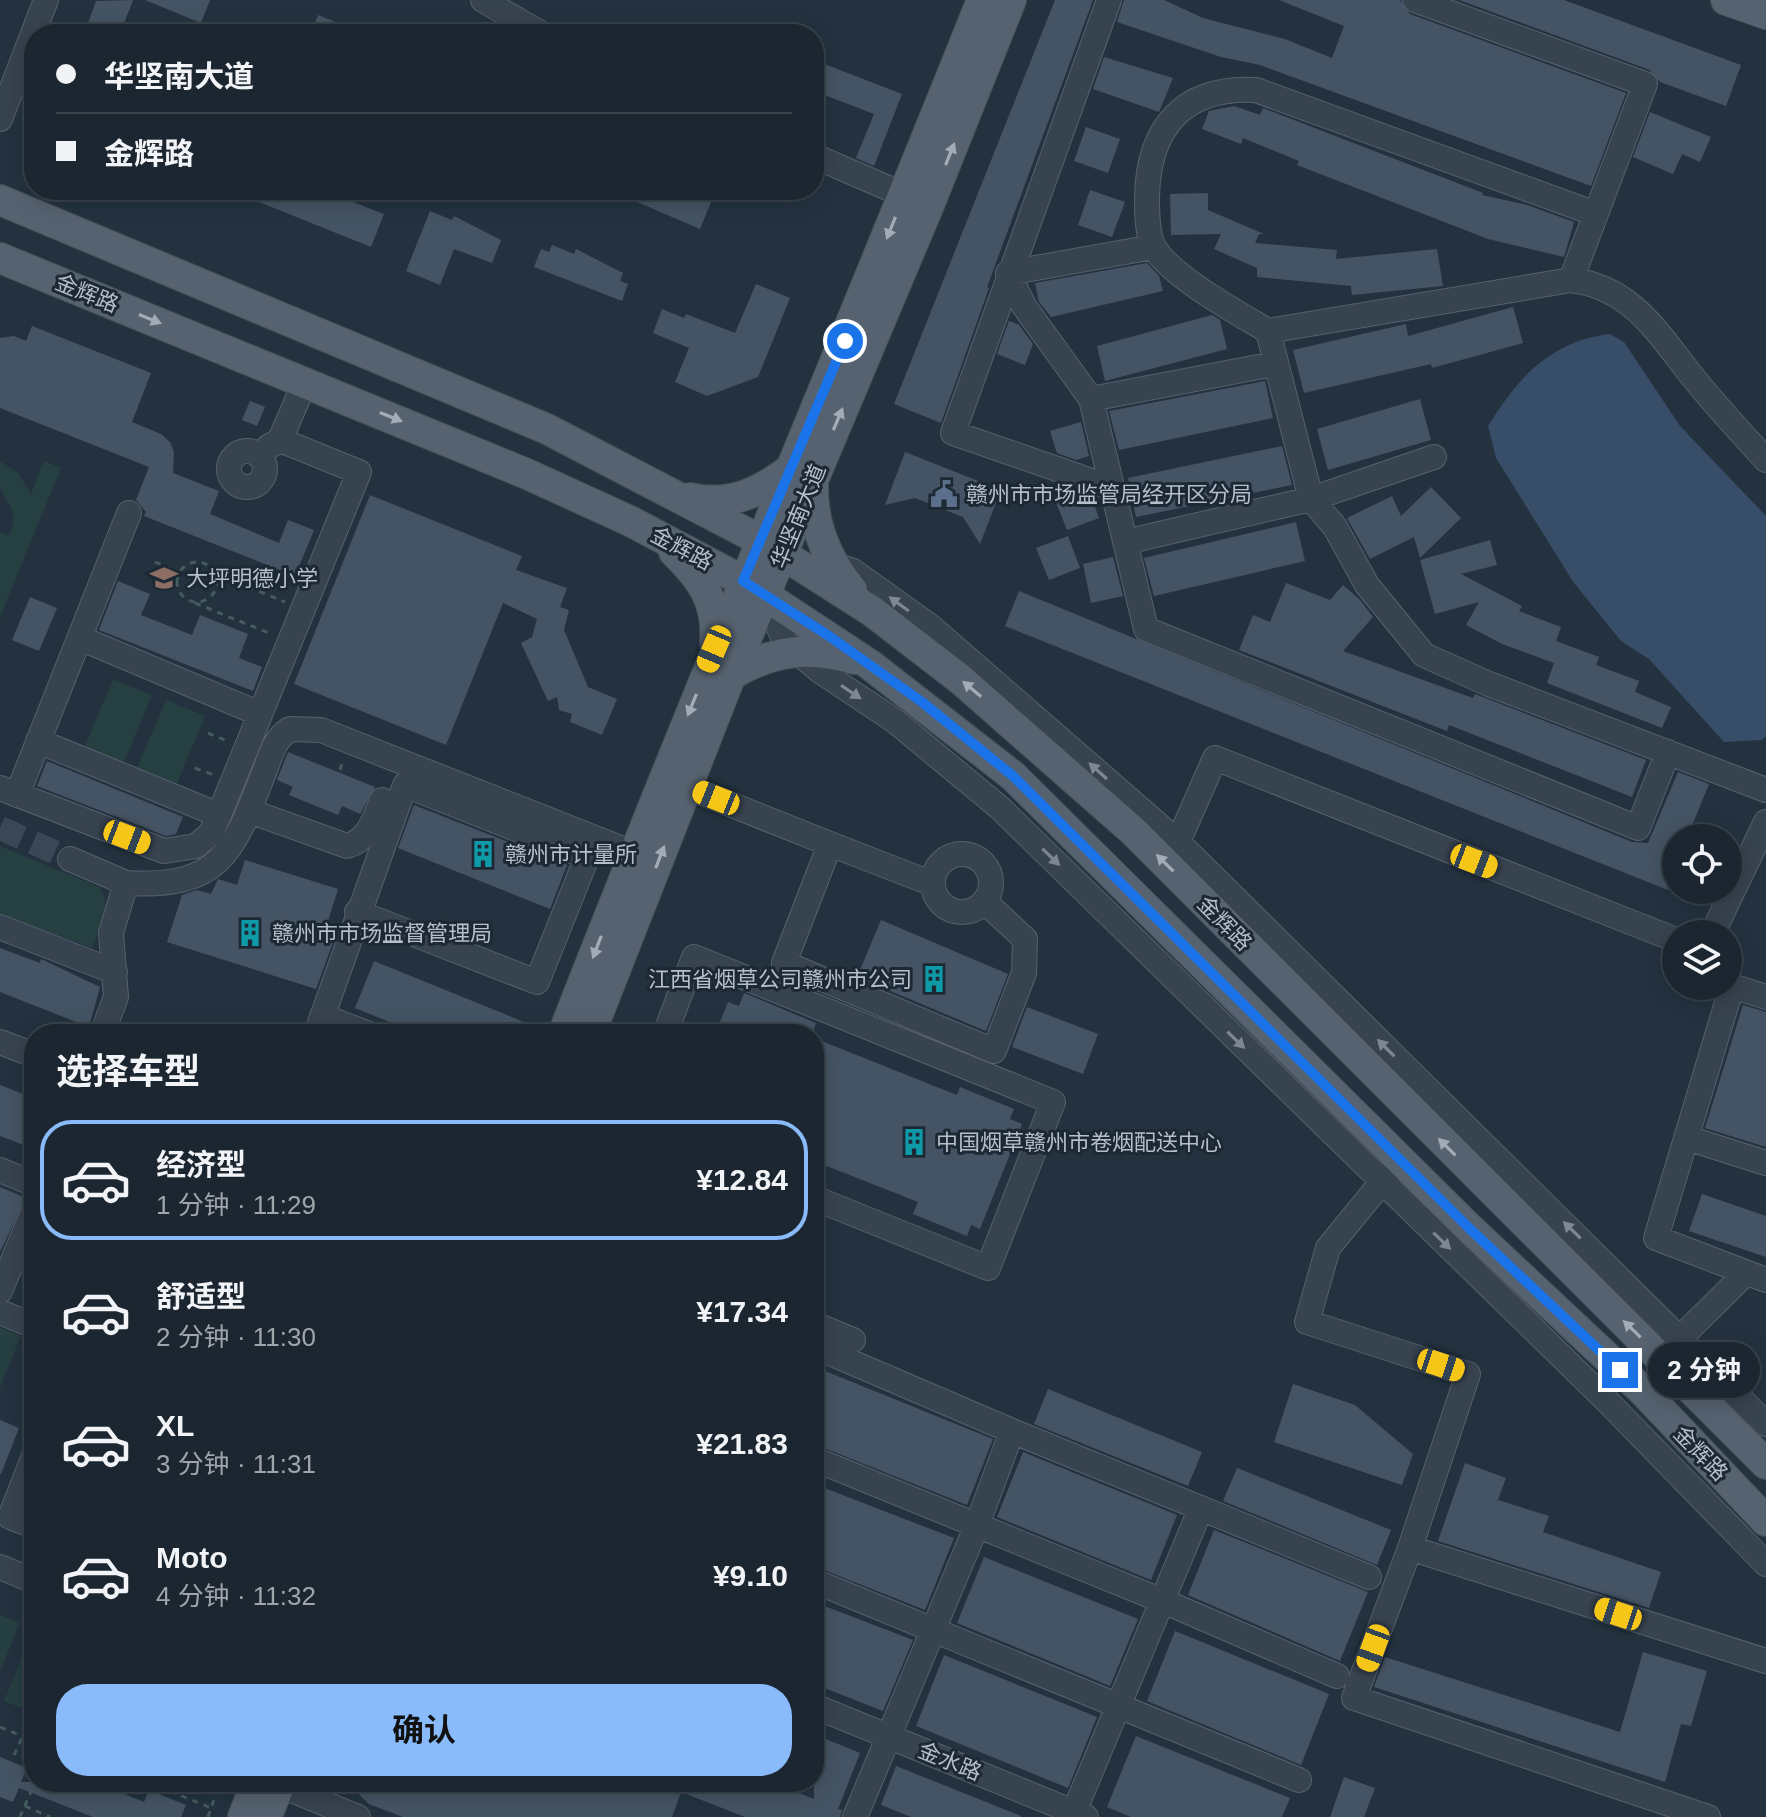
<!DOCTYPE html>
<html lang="zh">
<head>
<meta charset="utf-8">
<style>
  :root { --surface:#1b2630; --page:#28323c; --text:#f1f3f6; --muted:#a0a5ab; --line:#39434c; --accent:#89bbfb }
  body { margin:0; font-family:Arial,"Noto Sans SC",sans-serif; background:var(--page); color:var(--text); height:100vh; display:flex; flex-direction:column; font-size:30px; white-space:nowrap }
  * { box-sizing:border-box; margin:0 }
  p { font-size:26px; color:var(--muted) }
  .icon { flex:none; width:44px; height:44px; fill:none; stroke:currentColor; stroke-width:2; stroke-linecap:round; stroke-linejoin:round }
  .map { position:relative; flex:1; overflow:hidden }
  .panel { position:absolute; left:24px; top:1024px; width:800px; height:768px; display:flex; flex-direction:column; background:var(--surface); border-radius:32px; box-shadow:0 4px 20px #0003,0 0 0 2px var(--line) }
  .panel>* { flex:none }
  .hud { position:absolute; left:24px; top:24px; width:800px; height:176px; border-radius:32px; box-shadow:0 4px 20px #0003,0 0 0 2px var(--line); display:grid; align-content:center; height:176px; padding:0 32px; background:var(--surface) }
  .tools { position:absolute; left:1662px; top:824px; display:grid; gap:16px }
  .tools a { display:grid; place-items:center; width:80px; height:80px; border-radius:50%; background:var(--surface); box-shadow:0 4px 20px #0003,0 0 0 2px var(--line); font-size:40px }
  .end { position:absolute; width:36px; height:36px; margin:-18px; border:10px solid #1a73e8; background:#fff; box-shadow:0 0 0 4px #fff }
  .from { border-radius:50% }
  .bubble { position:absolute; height:56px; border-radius:28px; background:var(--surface); box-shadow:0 4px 20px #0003,0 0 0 2px var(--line); font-size:26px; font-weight:700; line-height:56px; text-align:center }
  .car { position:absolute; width:24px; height:48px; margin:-24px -12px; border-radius:10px; box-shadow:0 0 6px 2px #0007; background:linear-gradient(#f5c518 24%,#345 0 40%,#f5c518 0 76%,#345 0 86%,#f5c518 0) }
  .hud b { display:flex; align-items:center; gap:28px; height:76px; font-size:30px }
  .hud b+b { border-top:2px solid var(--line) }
  .hud i { width:20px; height:20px; background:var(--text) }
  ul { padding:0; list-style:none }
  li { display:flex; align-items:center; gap:24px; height:120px; margin:0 16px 12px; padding:0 16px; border:4px solid transparent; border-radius:32px }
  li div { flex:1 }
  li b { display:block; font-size:30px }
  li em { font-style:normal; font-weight:700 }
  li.current { border-color:var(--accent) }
  li>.icon { width:72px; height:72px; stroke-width:1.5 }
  h2 { padding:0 32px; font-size:36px; line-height:96px }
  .primary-button { display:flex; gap:16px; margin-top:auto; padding:16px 32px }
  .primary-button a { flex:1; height:92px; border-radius:32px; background:var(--accent); color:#111; font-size:32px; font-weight:700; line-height:92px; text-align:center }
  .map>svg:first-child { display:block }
  .green { fill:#263f41 }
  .water { fill:#384e68 }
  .building { fill:#455464 }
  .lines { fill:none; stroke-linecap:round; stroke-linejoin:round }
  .minor-tunnel { stroke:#3a4755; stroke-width:24; stroke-dasharray:24 12; stroke-linecap:butt }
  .minor-casing { stroke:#56616e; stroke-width:26 }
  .major-casing { stroke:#454f5c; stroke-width:32 }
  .path { stroke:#445c5e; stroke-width:3; stroke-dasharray:6 6; stroke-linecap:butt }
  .minor { stroke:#384350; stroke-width:24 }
  .major { stroke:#566270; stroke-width:30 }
  .oneway { fill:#a2acb9 }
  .oneway2 { fill:#7d8794 }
  .route { stroke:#1a73e8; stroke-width:10 }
  .labels { text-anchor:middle; stroke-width:6; stroke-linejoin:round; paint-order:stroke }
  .street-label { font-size:22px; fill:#b5becb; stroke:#1d2835 }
  .poi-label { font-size:22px; fill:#b5becb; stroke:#1d2835; text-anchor:start }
</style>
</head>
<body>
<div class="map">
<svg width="1766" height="1817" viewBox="0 0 1766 1817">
  <rect width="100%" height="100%" fill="#243240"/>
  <path class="green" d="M0,461L19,474L31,494L44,461L61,468L0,617V532L9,536C20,508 8,508 0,487C0,481 0,468 0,461Z
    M113,679L152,695L122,767L83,751Z
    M166,700L205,716L175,788L135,772Z
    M0,846L99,887C113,907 100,927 92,948L0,914Z
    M0,1327L21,1336L0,1387Z
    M0,1615L20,1623L0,1671Z
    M34,1628V1713L4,1701Z"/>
  <path class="water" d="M1610,334L1624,342L1680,426L1766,516V736L1762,740L1724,742L1649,659L1621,641L1574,583L1496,458L1488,426C1518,377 1551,341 1610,334Z"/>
  <path class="building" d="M133,0L120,34H84L96,1Z
    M145,0H210L201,23Z
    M1055,0H1093L987,287L989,288L941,423L894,404Z
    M1124,0H1164L1203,18L1285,39L1332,58L1344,26L1279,0H1400L1410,14L1626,93L1591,186L1260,65L1221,57L1117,22Z
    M1459,0H1564L1741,65L1726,106L1660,82L1650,70Z
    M318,15L363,33V34H311Z
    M1104,57L1173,78L1159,112L1093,89Z
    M814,60L902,94L874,166L856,158L874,114L814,91Z
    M1234,106L1260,115L1263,108L1483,193L1482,195L1527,205L1574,222L1564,257L1488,239L1297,165L1299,161L1243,138L1241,144L1202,129L1209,111Z
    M1650,112L1711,137L1700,162L1682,154L1673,174L1633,157Z
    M1086,127L1120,139L1108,173L1074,161Z
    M229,190H322L384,214L371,247Z
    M609,190H716L700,229Z
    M1090,190L1125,202L1112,237L1078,225Z
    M1208,193V210L1264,234H1259L1255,243L1337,250L1336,259L1437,249L1443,286L1352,295L1351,286L1257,277V268L1214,249L1221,234L1171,235L1170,194Z
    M430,211L452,220L454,216L501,240L492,263L454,249L440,285L406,271Z
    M552,245L574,254L576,249L623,273L620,281L628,284L622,301L534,267L541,249L549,252Z
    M1147,263L1159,276L1163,291L1051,317L1039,302L1035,283Z
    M756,284L790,298L758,377L707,396L675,382L689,348L653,333L662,309L684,318L686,314L735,333Z
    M1513,307L1523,343L1432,368L1431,364L1304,393L1293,350L1406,324L1408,336Z
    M1212,315L1220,320L1227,349L1105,381L1097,346Z
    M1009,321L1019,325L1033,344L1025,365L997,354Z
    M32,326L151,373L132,422L161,434L170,442L174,452L173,473L219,491L210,514L279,543L288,520L314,530L295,576L144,516L146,512L136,500L149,467L0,408V338L14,336L26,341Z
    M1265,381L1273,418L1119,450L1109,411Z
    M1420,399L1431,440L1328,470L1317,429Z
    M250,401L265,407L257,426L242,420Z
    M1081,422L1089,456L1076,460L1057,453L1050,431Z
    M1282,446L1292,485L1136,517L1128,478Z
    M905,452L1001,490L980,544L963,517L915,498L885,505Z
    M1431,487L1461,518L1420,558L1414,537L1370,559L1347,518L1392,496L1401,516Z
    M1069,489L1091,496L1099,518L1067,530L1054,497Z
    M370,495L522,556L516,570L567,588L560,607L569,610L564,630L588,687L617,699L602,735L570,722L572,714L559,710L557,697L548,701L521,643L532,637L537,619L503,603L446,745L294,684Z
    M1296,522L1305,561L1154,596L1144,558Z
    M1068,536L1080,568L1049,580L1036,548Z
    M1490,540L1497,565L1461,574L1522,606L1519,611L1561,627L1556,641L1599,657L1596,665L1639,681L1635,692L1671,707L1662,728L1547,683L1554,663L1502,644L1466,625L1479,602L1435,614L1420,560Z
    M1113,557L1123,596L1091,603L1083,564Z
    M118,581L150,594L141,615L192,635L200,615L248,634L239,658L262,667L253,691L99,630Z
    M1286,583L1330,600L1343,585L1360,600L1373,617L1343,651L1473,698L1475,694L1646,760L1632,797L1449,725L1447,731L1239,650L1253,615L1270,622Z
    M1019,591L1632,842L1648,843L1678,772L1709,784L1687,838H1676V871L1668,890L1005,626Z
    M30,597L57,608L39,651L12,640Z
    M288,752L375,787L360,814L342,806L338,815L289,795L293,787L277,780Z
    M47,761L183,817L176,834L166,836L37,786Z
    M414,805L567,865L550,909L398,848Z
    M245,860L338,889L325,931L336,934L316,989L167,942L182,895L197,890L211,894L218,879L237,885Z
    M881,920L1008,974L986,1031L857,977Z
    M0,948L40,963L41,959L100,987L89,1027L0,992Z
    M374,961L546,1031L545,1034H419L355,1008Z
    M744,993L816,1023L812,1034H715L728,1002L739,1006Z
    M1743,1005L1766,1012V1147L1705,1128Z
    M1027,1007L1098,1034L1083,1074L1012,1047Z
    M814,1038L957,1095L960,1087L1014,1109L1010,1119L1022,1124L980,1229L971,1225L967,1236L913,1214L918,1202L814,1161Z
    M0,1085L34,1098V1149L0,1136Z
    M0,1187L26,1198L0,1252Z
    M1702,1194L1766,1216V1257L1689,1231Z
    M820,1369L993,1439L967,1505L814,1444V1384Z
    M1293,1384L1355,1405L1413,1454L1402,1485L1274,1442Z
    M1048,1389L1202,1452L1188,1486L1034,1424Z
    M0,1420L19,1428L1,1474H0Z
    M1023,1452L1177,1515L1151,1580L997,1517Z
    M1465,1463L1506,1478L1498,1500L1549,1516L1543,1532L1661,1572L1649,1608L1438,1541Z
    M1237,1468L1391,1530L1377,1565L1223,1501Z
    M814,1484L954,1538L925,1610L814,1566Z
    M1214,1530L1368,1592L1340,1661L1188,1595Z
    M984,1557L1138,1619L1110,1686L957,1623Z
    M814,1602L913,1640L883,1711L814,1684Z
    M1175,1631L1329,1694L1301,1765L1147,1701Z
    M1643,1652L1707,1671L1691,1726L1681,1724L1665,1782L1374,1687L1385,1657L1620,1732Z
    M944,1655L1097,1717L1068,1788L916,1726Z
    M814,1734L860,1753L838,1809L842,1810L840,1817H745L681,1792L672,1817H403L369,1804L346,1782H770L814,1799Z
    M1136,1736L1290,1798L1282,1817H1131L1107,1807Z
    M0,1757L27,1768L21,1782H94L144,1802L149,1790L186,1805L181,1817H93L19,1788L13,1802L0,1797Z
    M896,1766L1021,1816V1817H911L881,1805Z
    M1344,1777L1375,1788L1364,1817H1330Z"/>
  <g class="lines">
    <path class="minor-tunnel" d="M0,828L70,859"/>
    <g class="minor-casing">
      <path id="minor" d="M483,0L542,34
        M1109,0L953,433L1112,488
        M1415,0L1645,84L1571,280
        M0,119L46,0
        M814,156L918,201
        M1596,214L1256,90C1184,86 1148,127 1147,198C1147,212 1147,235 1154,247C1170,276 1238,313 1268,331L1571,280C1631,287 1657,332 1692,376C1715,405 1741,433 1766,460
        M1153,247L1008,273L1024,306L1091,399L1146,629L1638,828L1668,752
        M1268,331L1311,499L1335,527L1367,585L1424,655L1489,684L1766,790
        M1091,399L1274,364
        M268,447L280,440L305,382
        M229 469a18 18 0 1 1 36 0a18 18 0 1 1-36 0Z
        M1125,542L1311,499L1434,457
        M831,564L853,571L930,626L1178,842L1766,1424
        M765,595L785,642L820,671L895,721L1000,808L1608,1402L1766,1564
        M80,638L260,714
        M38,741L219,815L359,472L280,440
        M687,787L830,844L784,963L994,1051L1024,973L1025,939L984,901
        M0,788L164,851L196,846L211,833L219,815
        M17,795L129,513
        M249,811L347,846C369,840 374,819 382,800
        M1178,842L1215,758L1676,940
        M830,844L933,884
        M933 883a29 29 0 1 1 58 0a29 29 0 1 1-58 0Z
        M70,859L126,883
        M0,927L115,972
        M1712,934L1766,822
        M1766,997L1732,986L1656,1238L1766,1280
        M322,1016L369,1034
        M102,1034L116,997L111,933L126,883C222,889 234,850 265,770C271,754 275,738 290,729L321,730L633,853
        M316,1034L405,785L587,857L537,982L357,912
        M665,1034L694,957L1053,1102L988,1268L814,1198
        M0,1042L34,1055
        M1687,1138L1766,1163
        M0,1170L34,1184
        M1391,1171L1328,1248L1307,1322L1468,1374L1410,1548L1766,1661
        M0,1291L34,1210
        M0,1312L34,1326
        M814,1324L853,1340
        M1671,1347L1745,1274
        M814,1351L816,1347L1012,1431L1369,1577
        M34,1456L10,1517L34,1526
        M814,1459L1163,1601L1337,1676
        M1410,1548L1354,1698L1708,1817
        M0,1567L34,1581
        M814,1581L1299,1780
        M814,1706L1086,1817
        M279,1785L358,1817
        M1074,1812L1201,1508
        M855,1817L977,1525L1012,1431"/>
    </g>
    <g class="major-casing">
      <path id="major" d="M1726,0L1766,14
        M0,200L547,429L760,540L873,612L960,679L1133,831L1766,1464
        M0,258L527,474L632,522L743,581L869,664L1013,776L1469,1228L1642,1390L1766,1521
        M813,484C812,524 827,560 852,590
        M691,498C730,507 761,492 792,468
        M674,552C702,579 718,602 715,642
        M731,675C773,650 808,646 855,659
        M563,1034C698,687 844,346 982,0
        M590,1034L731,675L929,205L1011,0
        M243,1817L257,1782
        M266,1817L281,1782"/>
    </g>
    <path class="path" d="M155,562L180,573
      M177 582a20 20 0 1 1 40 0a20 20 0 1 1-40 0Z
      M215,573L285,602
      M195,603L269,633
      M208,733L227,741
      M195,768L214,775
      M340,770L343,760
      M26,1076L34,1079
      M0,1727L34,1741
      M14,1755L23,1736
      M148,1782L211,1808
      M25,1806L50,1817
      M20,1817L35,1782
      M208,1817L220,1782"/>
    <use href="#minor" class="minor"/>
    <use href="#major" class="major"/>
  </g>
  <defs><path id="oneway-solid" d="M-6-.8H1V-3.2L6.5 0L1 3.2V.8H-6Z" transform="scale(2)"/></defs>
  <g class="oneway">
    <use href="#oneway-solid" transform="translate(950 154) rotate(-68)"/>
    <use href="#oneway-solid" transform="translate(891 228) rotate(112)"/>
    <use href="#oneway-solid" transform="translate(150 319) rotate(22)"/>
    <use href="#oneway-solid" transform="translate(391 417) rotate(22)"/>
    <use href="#oneway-solid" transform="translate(838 419) rotate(-67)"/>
    <use href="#oneway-solid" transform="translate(972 689) rotate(-140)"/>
    <use href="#oneway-solid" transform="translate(692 705) rotate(112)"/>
    <use href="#oneway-solid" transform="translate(660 857) rotate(-69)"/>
    <use href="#oneway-solid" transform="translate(1165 863) rotate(-135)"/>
    <use href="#oneway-solid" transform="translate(597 947) rotate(111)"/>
    <use href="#oneway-solid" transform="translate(1447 1147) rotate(-135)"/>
    <use href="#oneway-solid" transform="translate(1632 1329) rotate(-136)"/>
  </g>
  <g class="oneway2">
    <use href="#oneway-solid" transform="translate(899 604) rotate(-144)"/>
    <use href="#oneway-solid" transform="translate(851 692) rotate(34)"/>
    <use href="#oneway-solid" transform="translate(1098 771) rotate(-138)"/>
    <use href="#oneway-solid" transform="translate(1051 857) rotate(44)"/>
    <use href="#oneway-solid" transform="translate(1236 1040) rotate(44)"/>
    <use href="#oneway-solid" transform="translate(1386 1048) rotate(-135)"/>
    <use href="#oneway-solid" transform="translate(1572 1230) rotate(-136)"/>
    <use href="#oneway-solid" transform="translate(1442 1241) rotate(44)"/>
  </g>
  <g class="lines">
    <path class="route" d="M845,341L743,581L829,636L922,702L1013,776L1469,1228L1620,1370"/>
  </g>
  <defs>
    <g id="civic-bare" transform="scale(2.16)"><path d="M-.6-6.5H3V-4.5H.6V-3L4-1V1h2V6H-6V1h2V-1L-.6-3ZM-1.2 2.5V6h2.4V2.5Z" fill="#5c6f8a" stroke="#1d2835" stroke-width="2.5" paint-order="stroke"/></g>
    <g id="school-bare" transform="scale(2.16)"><path d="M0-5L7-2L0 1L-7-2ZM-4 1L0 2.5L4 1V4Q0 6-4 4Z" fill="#8d6e63" stroke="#1d2835" stroke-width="2.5" paint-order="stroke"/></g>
    <g id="building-bare" transform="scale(2.16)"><path d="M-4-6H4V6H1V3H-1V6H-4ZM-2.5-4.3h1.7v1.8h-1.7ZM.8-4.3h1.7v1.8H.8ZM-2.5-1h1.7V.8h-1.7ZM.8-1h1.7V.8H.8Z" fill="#0f9aa8" stroke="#1d2835" stroke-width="2.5" paint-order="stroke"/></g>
  </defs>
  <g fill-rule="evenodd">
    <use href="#civic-bare" x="944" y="494"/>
    <use href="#school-bare" x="164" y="578"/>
    <use href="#building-bare" x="483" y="854"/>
    <use href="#building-bare" x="250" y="933"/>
    <use href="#building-bare" x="934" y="979"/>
    <use href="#building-bare" x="914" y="1142"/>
  </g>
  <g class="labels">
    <g class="street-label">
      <text transform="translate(87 293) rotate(22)" y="8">金辉路</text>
      <text transform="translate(798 516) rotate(-68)" y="8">华坚南大道</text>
      <text transform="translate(682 548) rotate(28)" y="8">金辉路</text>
      <text transform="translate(1225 923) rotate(45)" y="8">金辉路</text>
      <text transform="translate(1701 1453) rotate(46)" y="8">金辉路</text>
      <text transform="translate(950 1761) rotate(22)" y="8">金水路</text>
    </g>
    <g class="poi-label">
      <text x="966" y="502">赣州市市场监管局经开区分局</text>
      <text x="186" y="586">大坪明德小学</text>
      <text x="505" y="862">赣州市计量所</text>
      <text x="272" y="941">赣州市市场监督管理局</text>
      <text x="912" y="987" text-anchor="end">江西省烟草公司赣州市公司</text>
      <text x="936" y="1150">中国烟草赣州市卷烟配送中心</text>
    </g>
  </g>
</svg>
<div class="tools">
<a><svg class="icon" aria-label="locate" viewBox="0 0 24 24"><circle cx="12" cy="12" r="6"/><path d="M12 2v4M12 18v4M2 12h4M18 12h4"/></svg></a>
<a><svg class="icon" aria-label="layers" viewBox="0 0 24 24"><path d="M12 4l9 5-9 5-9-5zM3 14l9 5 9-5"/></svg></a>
</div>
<i class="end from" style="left:845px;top:341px"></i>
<i class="end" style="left:1620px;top:1370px"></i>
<div class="bubble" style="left:1648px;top:1342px;width:112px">2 分钟</div>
<i class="car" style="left:714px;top:649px;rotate:203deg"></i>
<i class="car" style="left:716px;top:798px;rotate:292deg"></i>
<i class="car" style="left:127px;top:837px;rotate:111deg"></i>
<i class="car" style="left:1474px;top:861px;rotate:111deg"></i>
<i class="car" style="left:1441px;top:1365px;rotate:108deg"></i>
<i class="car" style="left:1618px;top:1614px;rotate:288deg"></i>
<i class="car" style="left:1373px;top:1648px;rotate:200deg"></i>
<div class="hud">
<b><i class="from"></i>华坚南大道</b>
<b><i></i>金辉路</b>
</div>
<section class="panel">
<h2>选择车型</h2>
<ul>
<li class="current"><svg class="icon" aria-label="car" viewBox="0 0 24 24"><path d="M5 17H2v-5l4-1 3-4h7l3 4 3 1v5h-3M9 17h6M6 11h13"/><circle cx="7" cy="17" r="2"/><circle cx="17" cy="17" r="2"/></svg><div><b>经济型</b><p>1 分钟 · 11:29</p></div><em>¥12.84</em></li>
<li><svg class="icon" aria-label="car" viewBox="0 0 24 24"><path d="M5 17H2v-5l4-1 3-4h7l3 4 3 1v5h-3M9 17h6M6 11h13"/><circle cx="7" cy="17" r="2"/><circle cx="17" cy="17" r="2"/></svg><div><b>舒适型</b><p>2 分钟 · 11:30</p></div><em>¥17.34</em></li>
<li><svg class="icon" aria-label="car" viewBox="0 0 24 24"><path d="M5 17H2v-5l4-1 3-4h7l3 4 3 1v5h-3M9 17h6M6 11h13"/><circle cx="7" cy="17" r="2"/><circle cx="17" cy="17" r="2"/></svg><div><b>XL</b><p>3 分钟 · 11:31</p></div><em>¥21.83</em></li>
<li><svg class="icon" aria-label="car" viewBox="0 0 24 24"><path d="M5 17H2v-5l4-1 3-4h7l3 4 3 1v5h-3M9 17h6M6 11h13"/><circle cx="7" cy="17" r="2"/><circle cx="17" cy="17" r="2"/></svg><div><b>Moto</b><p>4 分钟 · 11:32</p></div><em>¥9.10</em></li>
</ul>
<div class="primary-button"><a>确认</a></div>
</section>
</div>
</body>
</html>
